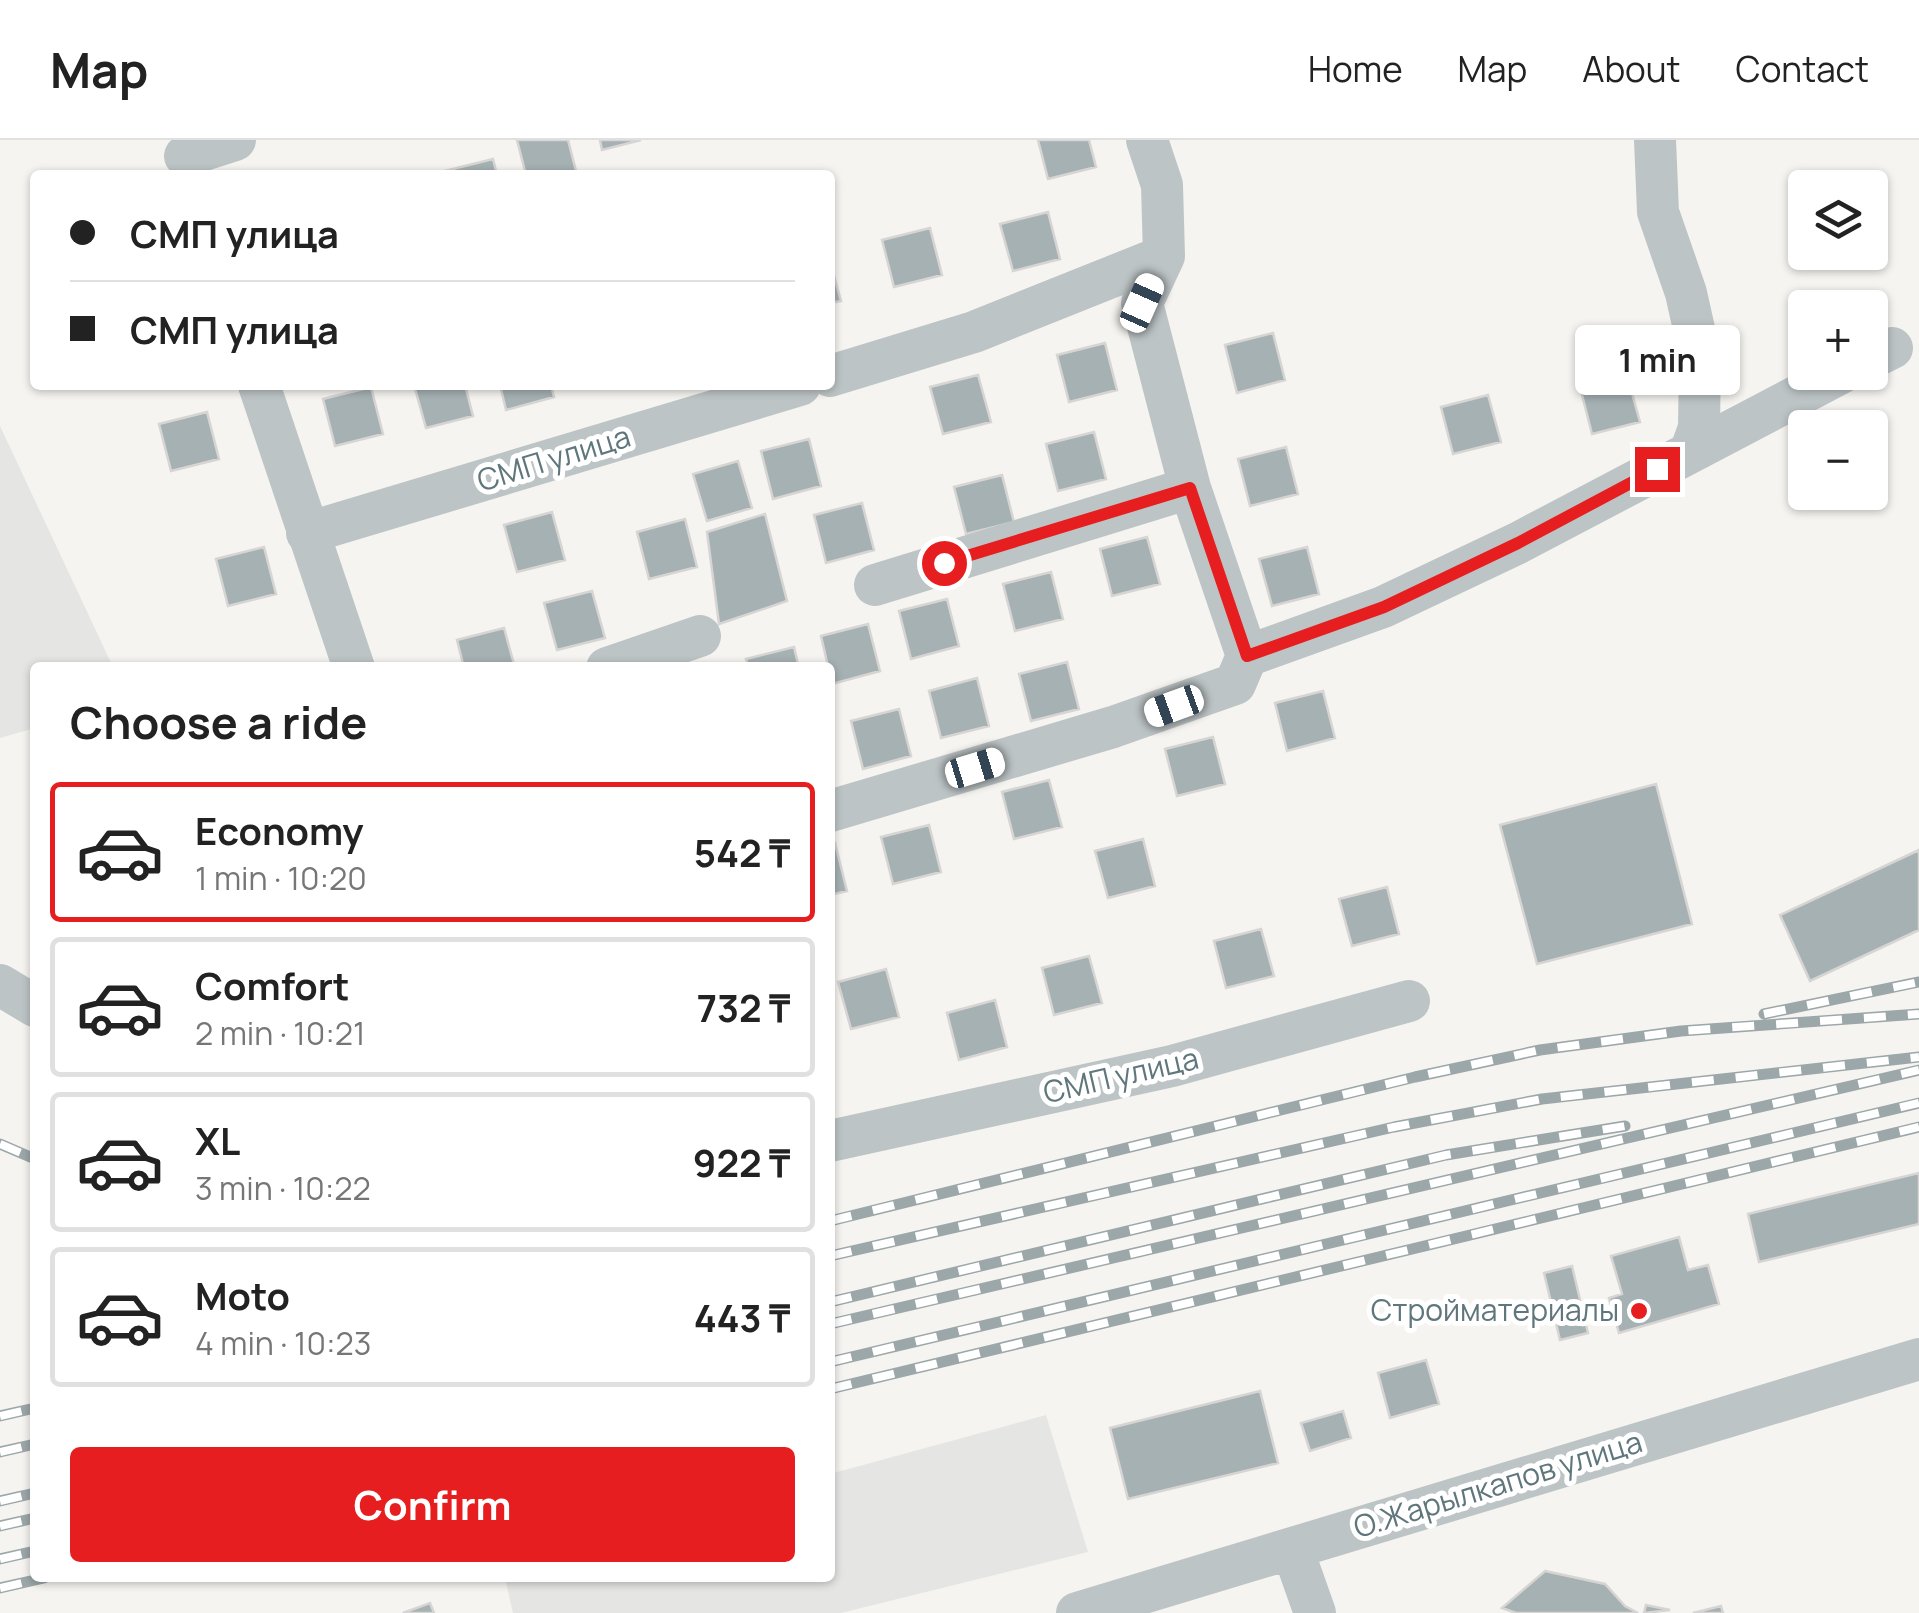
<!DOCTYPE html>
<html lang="en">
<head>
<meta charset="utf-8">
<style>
  :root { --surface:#fff; --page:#f2f2f2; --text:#222; --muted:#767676; --line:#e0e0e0; --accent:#e71e1f }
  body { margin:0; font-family:Manrope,sans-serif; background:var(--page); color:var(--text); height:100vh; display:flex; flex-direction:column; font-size:38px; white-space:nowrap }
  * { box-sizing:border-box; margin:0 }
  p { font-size:32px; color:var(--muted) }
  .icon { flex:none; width:55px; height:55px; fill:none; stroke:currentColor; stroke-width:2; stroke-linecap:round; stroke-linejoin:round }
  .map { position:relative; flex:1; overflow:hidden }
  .drawer { position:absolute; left:30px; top:522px; width:805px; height:920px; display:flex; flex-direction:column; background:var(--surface); border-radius:10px; box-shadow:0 2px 8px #0004 }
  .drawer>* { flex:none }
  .banner { position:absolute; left:30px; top:30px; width:805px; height:220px; border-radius:10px; box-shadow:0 2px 8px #0004; display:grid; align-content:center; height:220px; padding:0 40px; background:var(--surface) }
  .controls { position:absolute; left:1788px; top:30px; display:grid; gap:20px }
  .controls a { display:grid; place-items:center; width:100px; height:100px; border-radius:10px; background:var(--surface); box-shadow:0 2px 8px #0004; font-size:50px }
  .end { position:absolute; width:45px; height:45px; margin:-22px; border:12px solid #e71e1f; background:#fff; box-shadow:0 0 0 5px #fff }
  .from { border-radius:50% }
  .bubble { position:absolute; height:70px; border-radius:10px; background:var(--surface); box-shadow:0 2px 8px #0004; font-size:32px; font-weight:700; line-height:70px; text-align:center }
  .car { position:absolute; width:30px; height:60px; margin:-30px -15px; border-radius:12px; box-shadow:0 0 8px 2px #0007; background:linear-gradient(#fff 24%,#345 0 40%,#fff 0 76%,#345 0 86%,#fff 0) }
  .banner b { display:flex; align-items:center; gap:35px; height:95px; font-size:38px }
  .banner b+b { border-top:2px solid var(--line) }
  .banner i { width:25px; height:25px; background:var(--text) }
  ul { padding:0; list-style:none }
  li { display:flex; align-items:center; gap:30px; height:140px; margin:0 20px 15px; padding:0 20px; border:5px solid var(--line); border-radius:10px }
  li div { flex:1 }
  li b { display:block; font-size:38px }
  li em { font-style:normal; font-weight:700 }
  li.current { border-color:var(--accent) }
  li>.icon { width:90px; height:90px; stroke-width:1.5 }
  h2 { padding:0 40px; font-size:45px; line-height:120px }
  .button { display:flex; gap:20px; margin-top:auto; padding:20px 40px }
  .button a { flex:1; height:115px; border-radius:10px; background:var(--accent); color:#fff; font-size:40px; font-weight:700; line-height:115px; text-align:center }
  header { display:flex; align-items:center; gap:60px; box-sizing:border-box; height:140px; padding:0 50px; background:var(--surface); border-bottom:2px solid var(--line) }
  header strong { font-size:48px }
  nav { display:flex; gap:55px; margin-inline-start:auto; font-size:35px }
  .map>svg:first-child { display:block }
  .built { fill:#e5e5e4 }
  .building { fill:#a6b1b3; stroke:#d6d5d3; stroke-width:2.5 }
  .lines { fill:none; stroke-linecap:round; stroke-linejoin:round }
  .minor { stroke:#bdc4c5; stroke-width:42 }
  .rail-casing { stroke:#9ca7a9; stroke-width:11 }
  .rail { stroke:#fff; stroke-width:8; stroke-dasharray:22; stroke-linecap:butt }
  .route { stroke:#e71e1f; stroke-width:12 }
  .poi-dot { fill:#e71e1f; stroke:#fff; stroke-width:4 }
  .labels { text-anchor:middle; stroke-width:10; stroke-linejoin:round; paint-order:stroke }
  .street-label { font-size:30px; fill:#5f777c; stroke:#fff }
  .poi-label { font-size:30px; fill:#5f777c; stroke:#fff; text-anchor:end }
</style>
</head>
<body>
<header>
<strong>Map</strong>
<nav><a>Home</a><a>Map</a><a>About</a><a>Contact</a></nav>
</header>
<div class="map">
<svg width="1919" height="1473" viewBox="0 0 1919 1473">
  <rect width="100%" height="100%" fill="#f5f4f0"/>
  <path class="built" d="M0,286L113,527L35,528V588L0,598Z
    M1046,1275L1088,1412L841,1473H513L505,1438H830V1334Z"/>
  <path class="building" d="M517,0H568L576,31L562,35H526Z
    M600,0H641L602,10Z
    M1038,0H1089L1096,27L1048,39Z
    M493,19L497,35H446L445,31Z
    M1048,72L1060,119L1013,131L1000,84Z
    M930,88L942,135L894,147L882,100Z
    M830,121L841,161L830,163Z
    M1273,193L1285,240L1237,253L1225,205Z
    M1105,203L1117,250L1069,262L1057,215Z
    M978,235L991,282L943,294L930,247Z
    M1627,235L1640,282L1592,294L1580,247Z
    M414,245H465L473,276L426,288Z
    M500,245H551L554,257L506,270Z
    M371,247L383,294L335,306L323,259Z
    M1488,255L1501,302L1453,314L1441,267Z
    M207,272L219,319L171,331L159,284Z
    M1094,292L1106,339L1058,351L1046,304Z
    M809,299L821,346L773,359L761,311Z
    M1286,307L1298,354L1250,366L1238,319Z
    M738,321L752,368L707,381L693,334Z
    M1002,335L1014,382L966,394L954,347Z
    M862,363L874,410L826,423L814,375Z
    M552,372L565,420L517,432L504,385Z
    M765,374L787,461L719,484L707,392Z
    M685,379L697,427L649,439L637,392Z
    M1147,397L1160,444L1112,456L1100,409Z
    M264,407L276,454L228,466L216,419Z
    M1307,407L1319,454L1272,466L1259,419Z
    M1051,432L1063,479L1015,491L1003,444Z
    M592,451L605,498L557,510L544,463Z
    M947,459L959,506L911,519L899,471Z
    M868,484L880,531L832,544L821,496Z
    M504,488L515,528H464L457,500Z
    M794,507L799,528H748L746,519Z
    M1067,522L1079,569L1031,581L1019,534Z
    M977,538L989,586L941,598L929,551Z
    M1323,551L1335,598L1287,611L1275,563Z
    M899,569L911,616L863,629L851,581Z
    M1213,597L1225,644L1177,656L1165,609Z
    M1049,640L1062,687L1014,699L1002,652Z
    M1656,644L1692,784L1537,824L1500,685Z
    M929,685L941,732L893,744L881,697Z
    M1143,699L1155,746L1108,758L1095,711Z
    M835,703L847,751L830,755V704Z
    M1919,710V790L1810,841L1780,775Z
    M1387,747L1399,794L1352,806L1339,759Z
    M1261,789L1274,836L1226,848L1214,801Z
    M1089,816L1102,863L1054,875L1042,828Z
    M886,829L899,877L851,889L838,842Z
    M995,860L1007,907L959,920L947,873Z
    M1919,1033V1084L1759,1122L1748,1074Z
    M1679,1097L1688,1130L1708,1125L1719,1164L1619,1193L1609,1158L1622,1154L1611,1116Z
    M1572,1126L1588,1193L1560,1200L1544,1133Z
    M1426,1220L1439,1264L1390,1278L1378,1233Z
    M1260,1251L1278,1323L1128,1359L1110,1288Z
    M1343,1271L1351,1298L1310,1311L1301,1283Z
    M1545,1431L1605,1444L1625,1466L1638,1473H1516L1502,1468Z
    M430,1463L434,1473H403Z
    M1646,1465L1670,1470L1644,1473Z
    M1721,1466L1723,1473H1693Z"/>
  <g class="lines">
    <path class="minor" d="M1655,0L1658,72L1686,153L1700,216L1699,288L1691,310
      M185,16L235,0
      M1870,219L1892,208
      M830,236L974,192L1164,116
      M259,245L354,528
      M307,393L800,245
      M875,445L1190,348
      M1247,516L1383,467L1518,403L1843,232
      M607,528L700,496
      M830,671L1113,587L1235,544L1247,516L1190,348L1142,163L1164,116L1162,45L1147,0
      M0,845L35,866
      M830,1001L1172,926L1409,861
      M1292,1408L1315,1473
      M1077,1473L1919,1219"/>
    <g class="rail-casing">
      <path id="rail" d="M1764,874L1919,842
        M0,1004L35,1019
        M830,1081L1415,937L1540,910L1681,891L1919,874
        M830,1116L1394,987L1542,959L1919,917
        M830,1162L1446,1015L1625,986
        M830,1184L1919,930
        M830,1222L1919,963
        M830,1249L1919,987
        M0,1276L35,1268
        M0,1312L35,1304
        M0,1361L35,1353
        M0,1386L35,1378
        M0,1419L35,1411
        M0,1448L44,1438"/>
    </g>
    <use href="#rail" class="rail"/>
  </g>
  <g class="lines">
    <path class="route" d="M944,423L1190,348L1247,516L1384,467L1518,403L1657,329"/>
  </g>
  <circle class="poi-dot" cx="1639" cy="1171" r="10"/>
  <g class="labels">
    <g class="street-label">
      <text transform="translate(554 319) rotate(-17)" y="10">СМП улица</text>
      <text transform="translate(1121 936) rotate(-13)" y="10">СМП улица</text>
      <text transform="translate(1498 1345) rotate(-17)" y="10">О.Жарылкапов улица</text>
    </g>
    <g class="poi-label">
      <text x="1619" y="1181">Стройматериалы</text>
    </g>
  </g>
</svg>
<div class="controls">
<a><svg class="icon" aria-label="layers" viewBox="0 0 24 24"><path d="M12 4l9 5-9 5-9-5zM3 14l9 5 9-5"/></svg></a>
<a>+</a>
<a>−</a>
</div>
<i class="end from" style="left:944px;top:423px"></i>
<i class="end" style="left:1657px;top:329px"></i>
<div class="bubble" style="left:1575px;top:185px;width:165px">1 min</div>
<i class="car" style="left:1142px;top:163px;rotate:24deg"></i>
<i class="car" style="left:1174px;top:566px;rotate:250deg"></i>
<i class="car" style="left:975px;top:628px;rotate:73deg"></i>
<div class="banner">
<b><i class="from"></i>СМП улица</b>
<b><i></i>СМП улица</b>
</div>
<section class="drawer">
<h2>Choose a ride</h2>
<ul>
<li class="current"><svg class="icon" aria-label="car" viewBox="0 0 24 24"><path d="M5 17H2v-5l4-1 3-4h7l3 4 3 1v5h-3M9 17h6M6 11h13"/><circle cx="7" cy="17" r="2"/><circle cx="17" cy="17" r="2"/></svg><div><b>Economy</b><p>1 min · 10:20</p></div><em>542 ₸</em></li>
<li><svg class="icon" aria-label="car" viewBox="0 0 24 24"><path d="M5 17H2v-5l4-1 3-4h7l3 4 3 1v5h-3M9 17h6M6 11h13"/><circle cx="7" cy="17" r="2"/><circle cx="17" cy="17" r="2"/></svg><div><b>Comfort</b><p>2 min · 10:21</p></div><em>732 ₸</em></li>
<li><svg class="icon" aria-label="car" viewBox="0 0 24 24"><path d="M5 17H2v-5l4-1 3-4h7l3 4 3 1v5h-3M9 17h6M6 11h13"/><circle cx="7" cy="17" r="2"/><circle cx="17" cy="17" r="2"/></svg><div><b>XL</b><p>3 min · 10:22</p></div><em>922 ₸</em></li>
<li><svg class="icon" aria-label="car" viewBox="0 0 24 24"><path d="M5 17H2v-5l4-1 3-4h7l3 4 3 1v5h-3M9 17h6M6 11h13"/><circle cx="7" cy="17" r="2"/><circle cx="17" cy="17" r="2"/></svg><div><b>Moto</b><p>4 min · 10:23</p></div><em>443 ₸</em></li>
</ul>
<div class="button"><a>Confirm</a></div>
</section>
</div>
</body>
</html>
